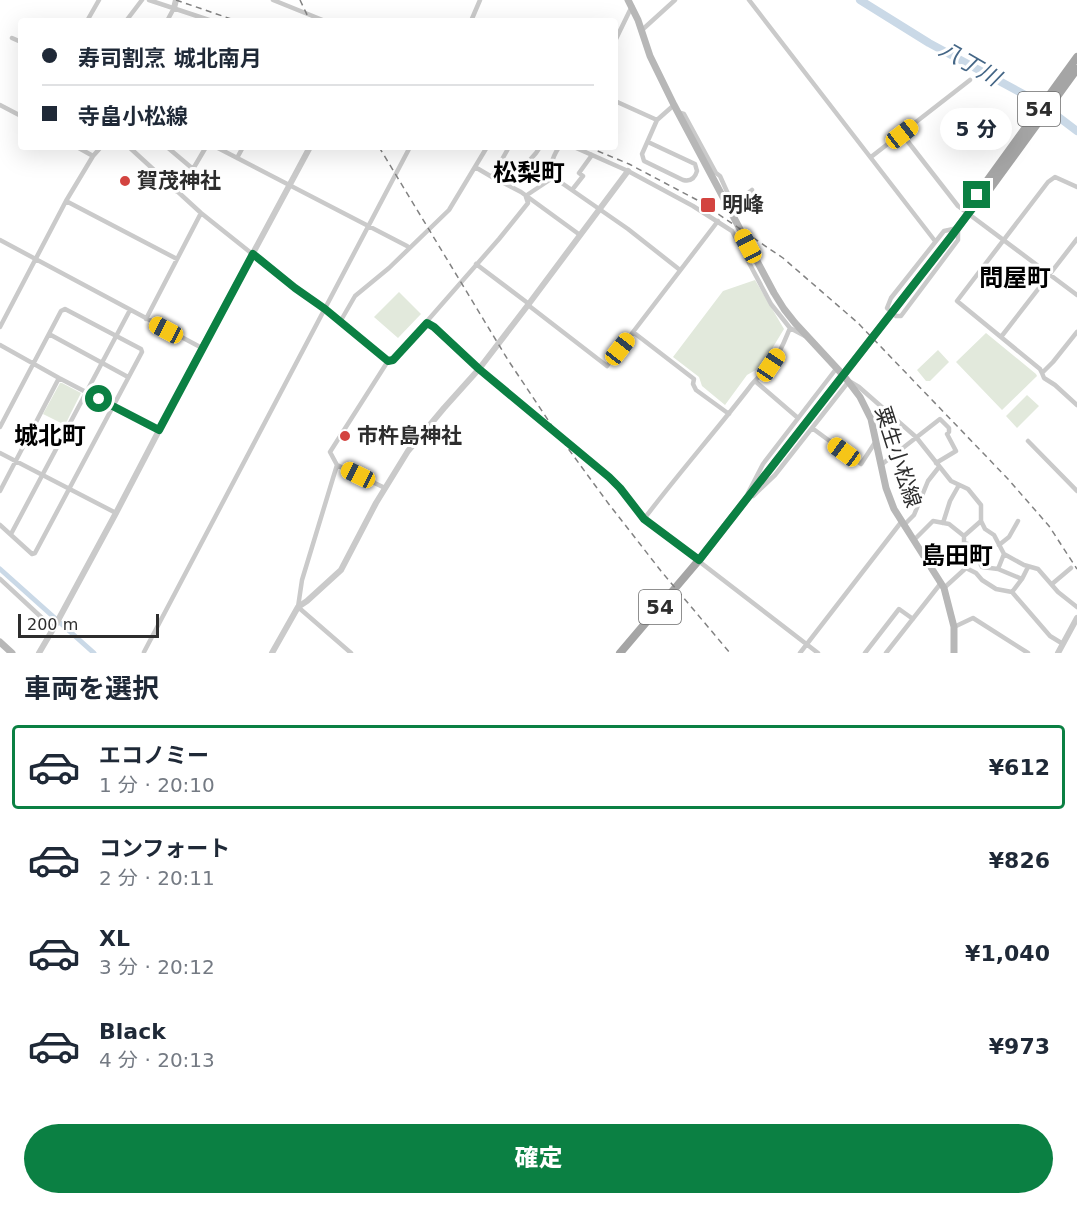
<!DOCTYPE html>
<html lang="ja">
<head>
<meta charset="utf-8">
<style>
  :root { --surface:#fff; --page:#f6f6f7; --text:#1f2937; --muted:#747a83; --line:#e0e1e3; --accent:#0b8043 }
  body { margin:0; font-family:"DejaVu Sans","Noto Sans JP",sans-serif; background:var(--page); color:var(--text); height:100vh; display:flex; flex-direction:column; font-size:22px; white-space:nowrap }
  * { box-sizing:border-box; margin:0 }
  p { font-size:20px; color:var(--muted) }
  .icon { flex:none; width:33px; height:33px; fill:none; stroke:currentColor; stroke-width:2; stroke-linecap:round; stroke-linejoin:round }
  .map { position:relative; height:653px; overflow:hidden }
  .details { display:flex; flex-direction:column; background:var(--surface); flex:1 }
  .details>* { flex:none }
  .hud { position:absolute; left:18px; top:18px; width:600px; height:132px; border-radius:6px; box-shadow:0 6px 24px #0002; display:grid; align-content:center; height:132px; padding:0 24px; background:var(--surface) }
  .scale { position:absolute; left:18px; bottom:15px; width:141px; box-sizing:border-box; padding-left:6px; border:3px solid #2d2d2d; border-top:0; font-size:16px; line-height:21px; white-space:nowrap; color:#2d2d2d; -webkit-text-stroke:4px #fff; paint-order:stroke }
  .end { position:absolute; width:27px; height:27px; margin:-14px; border:8px solid #0b8043; background:#fff; box-shadow:0 0 0 3px #fff }
  .from { border-radius:50% }
  .bubble { position:absolute; height:42px; border-radius:21px; background:var(--surface); box-shadow:0 6px 24px #0002; font-size:20px; font-weight:800; line-height:42px; text-align:center }
  .car { position:absolute; width:18px; height:36px; margin:-18px -9px; border-radius:8px; box-shadow:0 0 4px 2px #0007; background:linear-gradient(#f5c518 24%,#345 0 40%,#f5c518 0 76%,#345 0 86%,#f5c518 0) }
  .hud b { display:flex; align-items:center; gap:21px; height:57px; font-size:22px }
  .hud b+b { border-top:2px solid var(--line) }
  .hud i { width:15px; height:15px; background:var(--text) }
  ul { padding:0; list-style:none }
  li { display:flex; align-items:center; gap:18px; height:84px; margin:0 12px 9px; padding:0 12px; border:3px solid transparent; border-radius:6px }
  li div { flex:1 }
  li b { display:block; font-size:22px }
  li em { font-style:normal; font-weight:800 }
  li.current { border-color:var(--accent) }
  li>.icon { width:54px; height:54px; stroke-width:1.5 }
  h2 { padding:0 24px; font-size:27px; line-height:72px }
  .primary-button { display:flex; gap:12px; margin-top:auto; padding:12px 24px }
  .primary-button a { flex:1; height:69px; border-radius:36px; background:var(--accent); color:#fff; font-size:24px; font-weight:800; line-height:69px; text-align:center }
  .map>svg:first-child { display:block }
  .green { fill:#e2e9dc }
  .lines { fill:none; stroke-linecap:round; stroke-linejoin:round }
  .canal { stroke:#cad9e7; stroke-width:5 }
  .river { stroke:#cad9e7; stroke-width:8 }
  .minor { stroke:#cacaca; stroke-width:4.5 }
  .tertiary { stroke:#cacaca; stroke-width:6 }
  .secondary { stroke:#b7b7b7; stroke-width:7 }
  .primary { stroke:#a5a5a5; stroke-width:8 }
  .rail { stroke:#828282; stroke-width:1.5; stroke-dasharray:6 4.5; stroke-linecap:butt }
  .route { stroke:#0b8043; stroke-width:8 }
  .poi-dot { fill:#d34440; stroke:#fff; stroke-width:2 }
  .labels { text-anchor:middle; stroke-width:6; stroke-linejoin:round; paint-order:stroke }
  .shield { fill:#fff; stroke:#6c6c6c; stroke-width:1.5 }
  .shield-label { font-size:20px; font-weight:bold; fill:#2d2d2d }
  .poi-label { font-size:21px; font-weight:bold; fill:#2d2d2d; stroke:#fff; text-anchor:start }
  .street-label { font-size:21px; fill:#2d2d2d; stroke:#fff }
  .water-label { font-size:22px; font-style:italic; fill:#446686; stroke:#fff }
  .quarter-label { font-size:24px; font-weight:bold; fill:#000; stroke:#fff }
</style>
</head>
<body>
<div class="map">
<svg width="1077" height="653" viewBox="0 0 1077 653">
  <rect width="100%" height="100%" fill="#fff"/>
  <path class="green" d="M755,280L784,329L761,367L747,375L725,405L702,386L699,377L673,357L723,291Z
    M399,292L421,314L398,338L374,317Z
    M986,333L1036,374L1037,376L1002,410L956,362Z
    M938,350L949,362L930,381H926L917,370Z
    M60,383H62L81,393L65,425L43,414Z
    M1027,395L1039,406L1017,428L1006,416Z"/>
  <g class="lines">
    <path class="canal" d="M0,569L94,653"/>
    <path class="river" d="M860,0L929,43L1040,103L1077,131"/>
    <path class="minor" d="M149,0L212,21
      M273,0L325,21
      M749,0L935,241
      M87,21L99,0
      M126,21L142,0
      M167,21L174,8
      M471,21L480,0
      M642,30L675,0
      M12,38L21,42
      M615,41L632,6
      M615,101L657,120
      M0,105L21,116
      M677,112L684,114L716,173L720,176L733,205L752,190
      M902,134L958,206L1077,295
      M648,142L695,164L697,171C695,178 691,182 683,180L644,161L642,154L657,120L674,105
      M77,147L93,156
      M129,147L201,213L295,288L325,309L388,361L393,360L499,239L528,203L526,197L527,195L554,177
      M167,147L193,169
      M216,147L407,246
      M559,147C552,158 548,168 556,179L628,229L680,270
      M574,147L628,171L693,206L732,231L771,304L790,328L805,336
      M871,157L970,80
      M237,158L243,147
      M475,167L492,177L521,192L580,235
      M492,177L509,147
      M508,185L536,153L540,147
      M1077,187L1055,177L1048,182L957,301L1040,369L1042,373L1053,362L1077,332
      M572,190L583,176L579,173L592,155
      M176,191L193,169L206,147
      M66,201L177,259
      M958,228V240L901,316H896L887,308L891,298L944,231Z
      M0,240L202,348
      M476,264L529,304
      M528,305L607,366L718,221
      M146,319L201,213
      M340,322L355,296L389,268L449,210L487,147
      M427,323L479,369L609,477L620,488L644,519L818,653
      M0,327L66,201L93,156L101,147
      M633,332L694,379L693,384L696,390L729,414
      M49,334L128,377
      M1001,337L1077,239
      M0,345L59,378L159,430
      M1042,373L1044,378L1055,385L1077,405
      M755,381L798,418
      M0,427L61,311L65,309L141,349L142,352L35,553L32,554L0,525
      M812,428L861,464L876,441
      M1028,441L1077,491
      M0,453L116,513
      M337,465L302,580L298,607L351,653
      M881,465L940,419L949,428V432L947,434L956,451L936,463
      M385,488L337,465L330,452L388,361
      M0,491L59,378
      M748,493L763,464L836,369
      M753,496L775,475L849,381L859,387L916,437L951,481L968,489L981,505V521L985,529L994,535L1004,554L1024,565L1038,569L1058,592L1077,607
      M644,519C678,474 715,432 749,388C755,379 764,373 771,365C780,354 785,340 790,328
      M981,521L964,536V543L956,552L966,568L976,573L982,580L996,589L1012,592L1050,636L1063,644
      M943,523L950,501L959,485
      M904,525L914,515L928,481L939,467
      M11,534L130,310
      M914,540L933,521L949,524L964,536
      M964,543L971,545L982,567L998,569L1022,579
      M999,545L1009,537L1018,521
      M998,569L1004,554
      M0,579L54,629
      M1052,584L1071,568
      M944,588L966,568
      M1012,592L1022,579L1028,567
      M954,627L973,618L1028,653
      M144,652L410,147
      M800,653L902,521
      M865,653L899,609L913,619
      M886,653L941,583"/>
    <path class="tertiary" d="M174,8L176,0
      M39,653L56,624L116,513L202,348L310,147
      M272,653L298,607L307,601L341,570L376,503L408,451L444,408L479,369L528,305L628,171
      M1058,653L1077,618"/>
    <path class="secondary" d="M628,0L638,20L650,56L674,105L774,293L784,309L795,323L844,376L860,397L871,419L886,488L894,509L944,588L954,627V653
      M0,642L12,653"/>
    <path class="primary" d="M974,206V199L977,195L1077,57
      M620,653L699,560L950,238L974,206L981,201L1077,69"/>
    <path class="rail" d="M176,0L237,21
      M300,0L310,21
      M379,147L508,360L556,432L608,503L661,571L730,653
      M588,147L629,164L699,201L783,258L858,323L1008,479L1049,526L1077,569"/>
  </g>
  <g class="lines">
    <path class="route" d="M99,399L159,430L253,254L295,288L325,309L388,361L393,360L427,323L434,327L479,369L609,477L620,488L644,519L699,560L950,238L974,206L975,199L977,195"/>
  </g>
  <g class="poi-dot">
    <circle cx="125" cy="181" r="6"/>
    <rect x="700" y="197" width="16" height="16" rx="3"/>
    <circle cx="345" cy="436" r="6"/>
  </g>
  <g class="labels">
    <g class="shield">
      <rect x="1018" y="92" width="42" height="34" rx="4.5"/>
      <rect x="639" y="590" width="42" height="34" rx="4.5"/>
    </g>
    <g class="shield-label">
      <text x="1039" y="116">54</text>
      <text x="660" y="614">54</text>
    </g>
    <g class="poi-label">
      <text x="137" y="188">賀茂神社</text>
      <text x="722" y="212">明峰</text>
      <text x="357" y="443">市杵島神社</text>
    </g>
    <g class="street-label">
      <text transform="translate(898 457) rotate(72)" y="7">粟生小松線</text>
    </g>
    <g class="water-label">
      <text transform="translate(970 63) rotate(30)" y="8">八丁川</text>
    </g>
    <g class="quarter-label">
      <text x="529" y="181">松梨町</text>
      <text x="1015" y="286">問屋町</text>
      <text x="50" y="444">城北町</text>
      <text x="957" y="564">島田町</text>
    </g>
  </g>
</svg>
<div class="scale">200 m</div>
<i class="end from" style="left:99px;top:399px"></i>
<i class="end" style="left:977px;top:195px"></i>
<div class="bubble" style="left:940px;top:108px;width:72px">5 分</div>
<i class="car" style="left:902px;top:134px;rotate:52deg"></i>
<i class="car" style="left:748px;top:246px;rotate:332deg"></i>
<i class="car" style="left:166px;top:330px;rotate:298deg"></i>
<i class="car" style="left:620px;top:349px;rotate:38deg"></i>
<i class="car" style="left:771px;top:365px;rotate:34deg"></i>
<i class="car" style="left:844px;top:452px;rotate:306deg"></i>
<i class="car" style="left:358px;top:475px;rotate:296deg"></i>
<div class="hud">
<b><i class="from"></i>寿司割烹 城北南月</b>
<b><i></i>寺畠小松線</b>
</div>
</div>
<section class="details">
<h2>車両を選択</h2>
<ul>
<li class="current"><svg class="icon" aria-label="car" viewBox="0 0 24 24"><path d="M5 17H2v-5l4-1 3-4h7l3 4 3 1v5h-3M9 17h6M6 11h13"/><circle cx="7" cy="17" r="2"/><circle cx="17" cy="17" r="2"/></svg><div><b>エコノミー</b><p>1 分 · 20:10</p></div><em>¥612</em></li>
<li><svg class="icon" aria-label="car" viewBox="0 0 24 24"><path d="M5 17H2v-5l4-1 3-4h7l3 4 3 1v5h-3M9 17h6M6 11h13"/><circle cx="7" cy="17" r="2"/><circle cx="17" cy="17" r="2"/></svg><div><b>コンフォート</b><p>2 分 · 20:11</p></div><em>¥826</em></li>
<li><svg class="icon" aria-label="car" viewBox="0 0 24 24"><path d="M5 17H2v-5l4-1 3-4h7l3 4 3 1v5h-3M9 17h6M6 11h13"/><circle cx="7" cy="17" r="2"/><circle cx="17" cy="17" r="2"/></svg><div><b>XL</b><p>3 分 · 20:12</p></div><em>¥1,040</em></li>
<li><svg class="icon" aria-label="car" viewBox="0 0 24 24"><path d="M5 17H2v-5l4-1 3-4h7l3 4 3 1v5h-3M9 17h6M6 11h13"/><circle cx="7" cy="17" r="2"/><circle cx="17" cy="17" r="2"/></svg><div><b>Black</b><p>4 分 · 20:13</p></div><em>¥973</em></li>
</ul>
<div class="primary-button"><a>確定</a></div>
</section>
</body>
</html>
